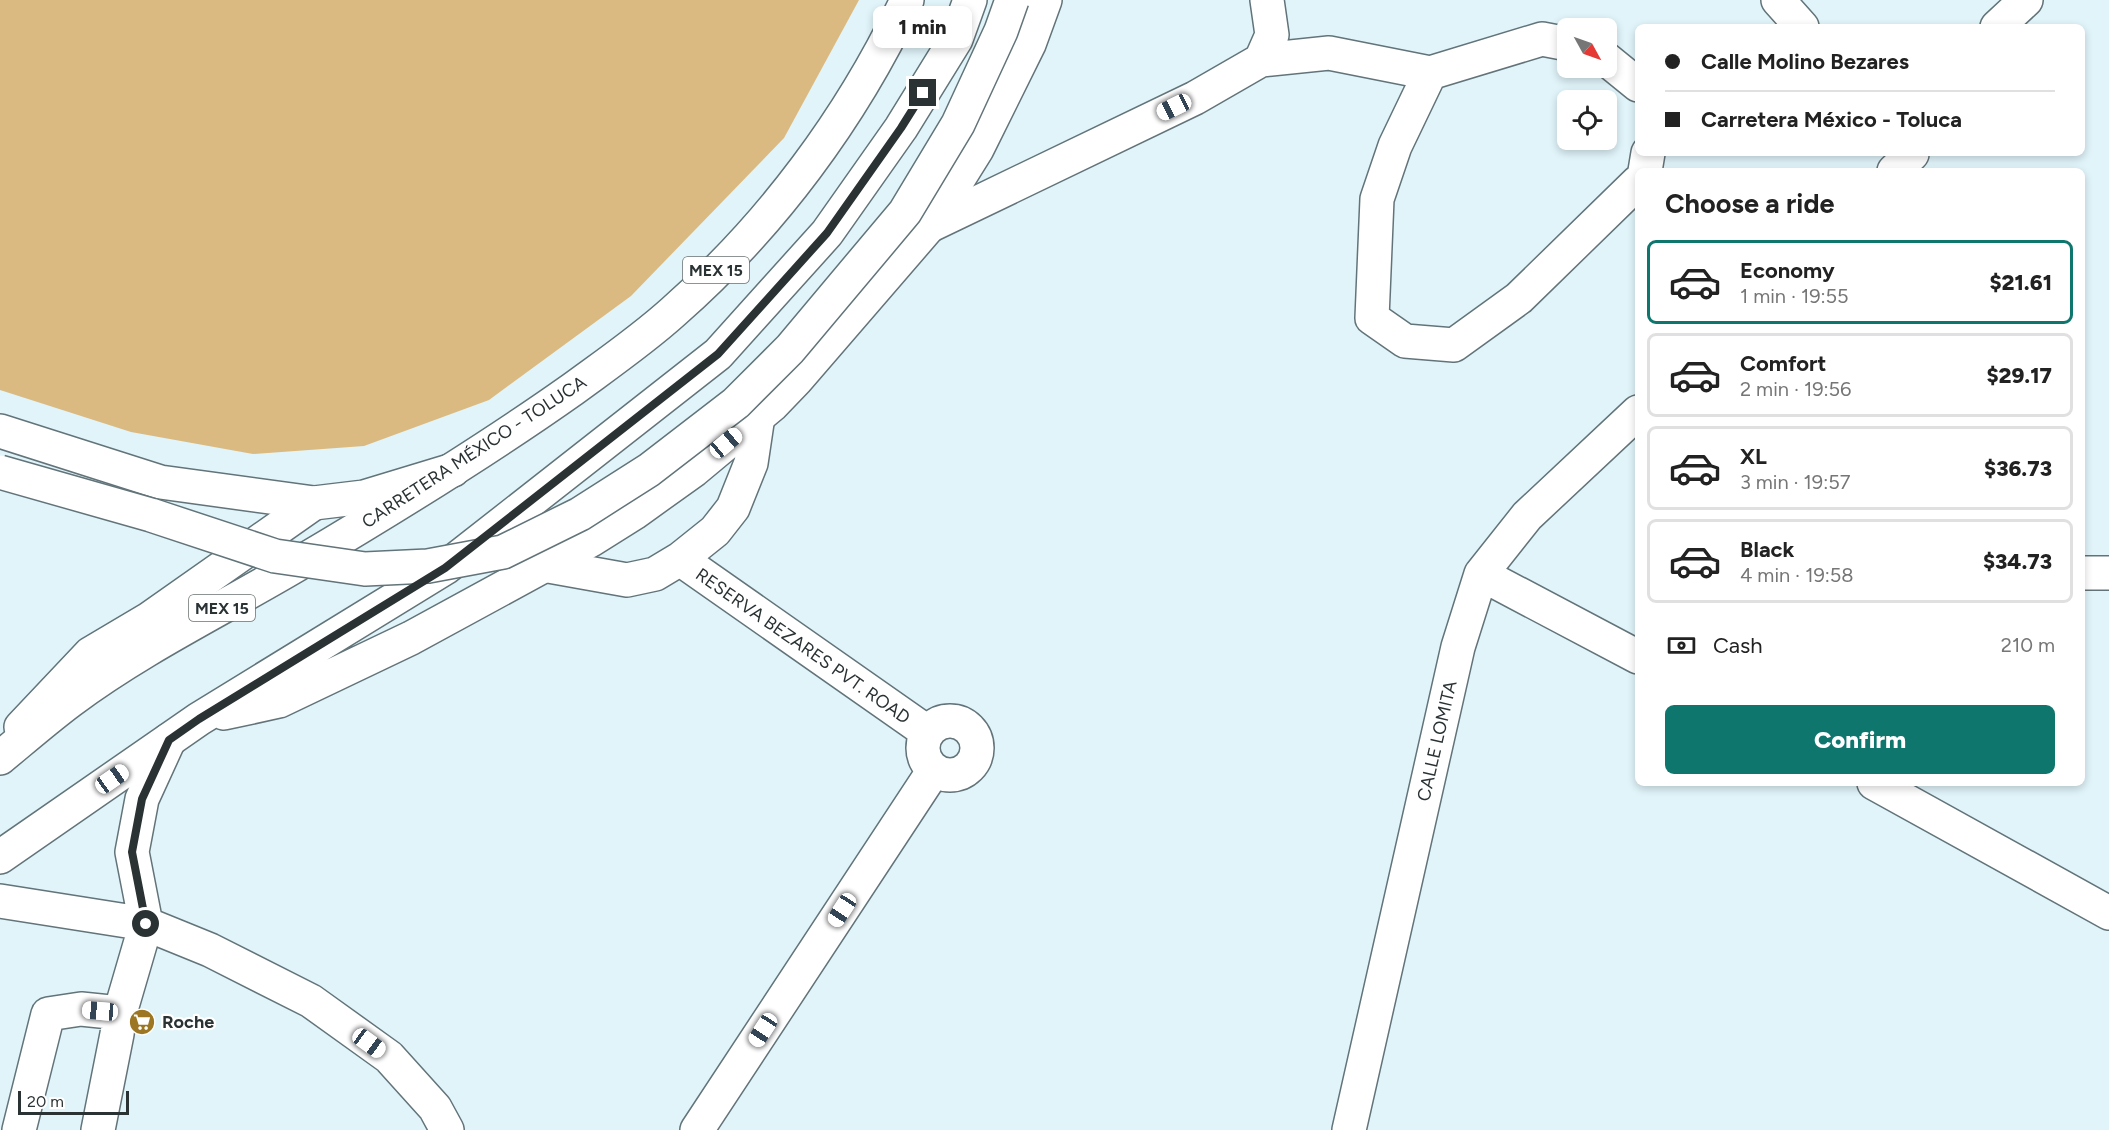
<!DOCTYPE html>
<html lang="en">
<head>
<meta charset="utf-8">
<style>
  :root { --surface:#fff; --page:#f2f2f2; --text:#222; --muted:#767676; --line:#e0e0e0; --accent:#0f766e }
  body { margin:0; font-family:Figtree,sans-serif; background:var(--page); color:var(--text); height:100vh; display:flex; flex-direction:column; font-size:22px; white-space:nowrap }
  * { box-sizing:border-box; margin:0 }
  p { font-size:20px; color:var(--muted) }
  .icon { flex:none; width:33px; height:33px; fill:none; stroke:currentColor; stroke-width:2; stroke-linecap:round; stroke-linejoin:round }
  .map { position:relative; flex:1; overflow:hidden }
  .sheet { position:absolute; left:1635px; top:168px; width:450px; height:618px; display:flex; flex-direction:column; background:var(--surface); border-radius:9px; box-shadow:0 3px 9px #0003 }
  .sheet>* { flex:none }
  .top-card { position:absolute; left:1635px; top:24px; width:450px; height:132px; border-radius:9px; box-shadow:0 3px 9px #0003; display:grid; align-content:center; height:132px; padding:0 30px; background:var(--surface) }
  .needle { width:39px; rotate:130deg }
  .fabs { position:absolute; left:1557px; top:18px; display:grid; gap:12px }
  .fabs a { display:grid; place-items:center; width:60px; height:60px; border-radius:9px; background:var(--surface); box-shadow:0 3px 9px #0003; font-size:30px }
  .scale { position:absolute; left:18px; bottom:15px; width:111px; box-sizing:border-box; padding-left:6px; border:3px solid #2a3234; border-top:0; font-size:16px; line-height:21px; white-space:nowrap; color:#2a3234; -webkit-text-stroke:4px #fff; paint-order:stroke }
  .end { position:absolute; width:27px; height:27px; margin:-14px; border:8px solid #2a3234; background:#fff; box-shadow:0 0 0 3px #fff }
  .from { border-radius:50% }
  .bubble { position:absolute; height:42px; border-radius:9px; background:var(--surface); box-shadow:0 3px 9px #0003; font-size:20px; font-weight:800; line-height:42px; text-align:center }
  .car { position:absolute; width:18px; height:36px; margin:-18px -9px; border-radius:8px; box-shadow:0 0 4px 2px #0007; background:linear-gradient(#fff 24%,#345 0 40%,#fff 0 76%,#345 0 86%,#fff 0) }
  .top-card b { display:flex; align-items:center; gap:21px; height:57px; font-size:22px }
  .top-card b+b { border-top:2px solid var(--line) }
  .top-card i { width:15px; height:15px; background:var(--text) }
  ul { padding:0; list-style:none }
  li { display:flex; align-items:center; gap:18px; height:84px; margin:0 12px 9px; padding:0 18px; border:3px solid var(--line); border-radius:9px }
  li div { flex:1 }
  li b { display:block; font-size:22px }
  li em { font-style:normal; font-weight:800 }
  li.current { border-color:var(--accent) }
  li>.icon { width:54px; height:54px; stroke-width:1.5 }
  h2 { padding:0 30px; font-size:27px; line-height:72px }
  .pay { display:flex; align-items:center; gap:15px; height:66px; padding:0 30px; font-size:22px }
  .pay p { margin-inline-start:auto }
  .action { display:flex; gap:12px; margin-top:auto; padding:12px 30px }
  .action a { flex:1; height:69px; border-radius:9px; background:var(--accent); color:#fff; font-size:24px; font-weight:800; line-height:69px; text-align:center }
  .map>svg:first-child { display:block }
  .green { fill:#daba80 }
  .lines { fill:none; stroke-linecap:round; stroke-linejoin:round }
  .minor-casing { stroke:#627479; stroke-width:36 }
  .major-casing { stroke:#627479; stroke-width:36 }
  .highway-casing { stroke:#627479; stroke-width:36 }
  .minor { stroke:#fff; stroke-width:33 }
  .major { stroke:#fff; stroke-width:33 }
  .highway { stroke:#fff; stroke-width:33 }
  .highway-bridge-casing { stroke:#627479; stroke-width:36; stroke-linecap:butt }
  .highway-bridge { stroke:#fff; stroke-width:33 }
  .route { stroke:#2a3234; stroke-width:8 }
  .labels { text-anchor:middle; stroke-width:4.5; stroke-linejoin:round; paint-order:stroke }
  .shield { fill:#fff; stroke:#6a7071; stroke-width:1.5 }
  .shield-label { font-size:16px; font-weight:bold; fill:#2a3234 }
  .street-label { font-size:18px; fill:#2a3234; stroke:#fff }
  .poi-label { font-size:18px; font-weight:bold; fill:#2a3234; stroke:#fff; text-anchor:start }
</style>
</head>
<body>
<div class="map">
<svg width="2109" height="1130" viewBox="0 0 2109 1130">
  <rect width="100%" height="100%" fill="#e0f4fa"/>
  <path class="green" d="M0,0H859L784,138L631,296L489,400L364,446L253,454L131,432L0,390Z"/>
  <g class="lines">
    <g class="minor-casing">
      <path id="minor" d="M1778,0L1802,27
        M1997,27L2026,0
        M1606,59L1638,85
        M1261,60L1272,35L1267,0
        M1430,73L1395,146L1377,199L1372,318L1405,341L1454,345L1519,298L1638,182
        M1645,171L1648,153
        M1894,171L1912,154
        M929,226L1195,98L1261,60L1329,53L1430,73L1542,39L1568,44
        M680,559L927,732
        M543,565L627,580L655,574L680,559L715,531L733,508L751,463L758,416
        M2082,573H2109
        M1481,574L1638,657
        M923 748a27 27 0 1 1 54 0a27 27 0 1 1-54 0Z
        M21,727L90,654L149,619L314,503
        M1874,783L2109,913
        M0,901L146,924L210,950L311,1001L389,1057L435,1108L447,1130
        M19,1130L48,1014L81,1009L120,1013
        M98,1130L117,1034L120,1013L146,924L132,852L142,799L169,740
        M697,1130L934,770
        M1349,1130L1458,647L1481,574L1527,516L1638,412"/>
    </g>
    <g class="major-casing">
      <path id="major" d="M224,713L279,701L411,638L591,540L634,513L694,470L772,405L797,379L929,226L977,149L1029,44L1045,0
        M0,758C23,739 46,719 70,701C141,648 222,609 298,564C391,509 484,452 573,389C607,364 642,340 673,312C771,226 852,117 907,0
        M0,857L199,719L445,568L718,354L827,233L901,128L956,39L970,0"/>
    </g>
    <g class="highway-casing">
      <path id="highway" d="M0,431L160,482L314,503L364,497L453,470"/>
    </g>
    <use href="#minor" class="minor"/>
    <use href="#major" class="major"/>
    <use href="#highway" class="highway"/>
    <g class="highway-bridge-casing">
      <path id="highway-bridge" d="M0,472L151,515L275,556L365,569L428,566L503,552L580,514L649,470L736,403L790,349L905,212L958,124L1001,31L1012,0"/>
    </g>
    <use href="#highway-bridge" class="highway-bridge"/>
  </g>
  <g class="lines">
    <path class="route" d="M146,924L132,852L142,799L169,740L199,719L445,568L718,354L827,233L901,128L923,93"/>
  </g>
  <defs>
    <g id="supermarket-disc" transform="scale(1.35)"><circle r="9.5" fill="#9c7622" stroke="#fff"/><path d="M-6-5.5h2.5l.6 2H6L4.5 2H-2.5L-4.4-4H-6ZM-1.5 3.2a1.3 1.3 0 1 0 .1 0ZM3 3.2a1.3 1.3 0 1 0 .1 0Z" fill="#fff"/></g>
  </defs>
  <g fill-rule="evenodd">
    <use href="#supermarket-disc" x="142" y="1022"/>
  </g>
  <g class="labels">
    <g class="shield">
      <rect x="683" y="257" width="66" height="26" rx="4.5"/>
      <rect x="189" y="595" width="66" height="26" rx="4.5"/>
    </g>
    <g class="shield-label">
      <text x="716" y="276">MEX 15</text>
      <text x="222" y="614">MEX 15</text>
    </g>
    <g class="street-label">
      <text transform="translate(474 452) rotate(-33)" y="6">CARRETERA MÉXICO - TOLUCA</text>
      <text transform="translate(803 646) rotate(35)" y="6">RESERVA BEZARES PVT. ROAD</text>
      <text transform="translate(1437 741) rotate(-77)" y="6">CALLE LOMITA</text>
    </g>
    <g class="poi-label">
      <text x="162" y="1028">Roche</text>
    </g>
  </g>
</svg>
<div class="fabs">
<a><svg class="needle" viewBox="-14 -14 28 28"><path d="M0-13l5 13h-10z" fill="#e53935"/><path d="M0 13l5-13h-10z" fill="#767676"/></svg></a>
<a><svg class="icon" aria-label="locate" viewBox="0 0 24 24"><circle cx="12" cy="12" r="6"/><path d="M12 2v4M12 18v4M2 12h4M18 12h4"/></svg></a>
</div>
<div class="scale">20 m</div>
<i class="end from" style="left:146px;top:924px"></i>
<i class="end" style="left:923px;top:93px"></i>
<div class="bubble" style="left:873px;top:6px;width:99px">1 min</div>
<i class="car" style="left:1174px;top:107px;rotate:244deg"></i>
<i class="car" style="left:726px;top:443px;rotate:50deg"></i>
<i class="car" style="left:112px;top:779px;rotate:55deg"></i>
<i class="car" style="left:842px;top:910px;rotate:213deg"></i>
<i class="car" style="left:100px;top:1011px;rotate:275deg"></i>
<i class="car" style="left:763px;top:1030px;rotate:213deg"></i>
<i class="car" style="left:369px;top:1043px;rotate:126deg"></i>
<div class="top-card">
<b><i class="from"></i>Calle Molino Bezares</b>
<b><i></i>Carretera México - Toluca</b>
</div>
<section class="sheet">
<h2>Choose a ride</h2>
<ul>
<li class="current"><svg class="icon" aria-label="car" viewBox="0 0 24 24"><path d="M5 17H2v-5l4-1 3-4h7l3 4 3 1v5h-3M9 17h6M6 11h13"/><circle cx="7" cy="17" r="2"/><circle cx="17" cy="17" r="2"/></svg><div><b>Economy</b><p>1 min · 19:55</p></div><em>$21.61</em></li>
<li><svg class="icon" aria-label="car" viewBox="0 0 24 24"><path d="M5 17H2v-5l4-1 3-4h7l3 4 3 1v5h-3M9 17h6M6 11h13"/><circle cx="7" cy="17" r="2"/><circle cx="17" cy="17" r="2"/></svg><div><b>Comfort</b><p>2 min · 19:56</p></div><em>$29.17</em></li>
<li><svg class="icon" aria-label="car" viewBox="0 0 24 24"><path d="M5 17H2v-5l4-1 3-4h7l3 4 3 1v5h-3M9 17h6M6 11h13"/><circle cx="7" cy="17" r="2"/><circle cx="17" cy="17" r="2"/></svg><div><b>XL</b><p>3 min · 19:57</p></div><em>$36.73</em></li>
<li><svg class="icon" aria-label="car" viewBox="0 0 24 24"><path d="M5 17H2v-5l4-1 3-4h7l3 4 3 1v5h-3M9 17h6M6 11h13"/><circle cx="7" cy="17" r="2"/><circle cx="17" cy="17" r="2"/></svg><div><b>Black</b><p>4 min · 19:58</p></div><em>$34.73</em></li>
</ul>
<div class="pay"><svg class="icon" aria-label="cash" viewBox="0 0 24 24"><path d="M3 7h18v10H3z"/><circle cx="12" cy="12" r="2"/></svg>Cash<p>210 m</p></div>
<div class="action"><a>Confirm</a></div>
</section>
</div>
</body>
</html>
